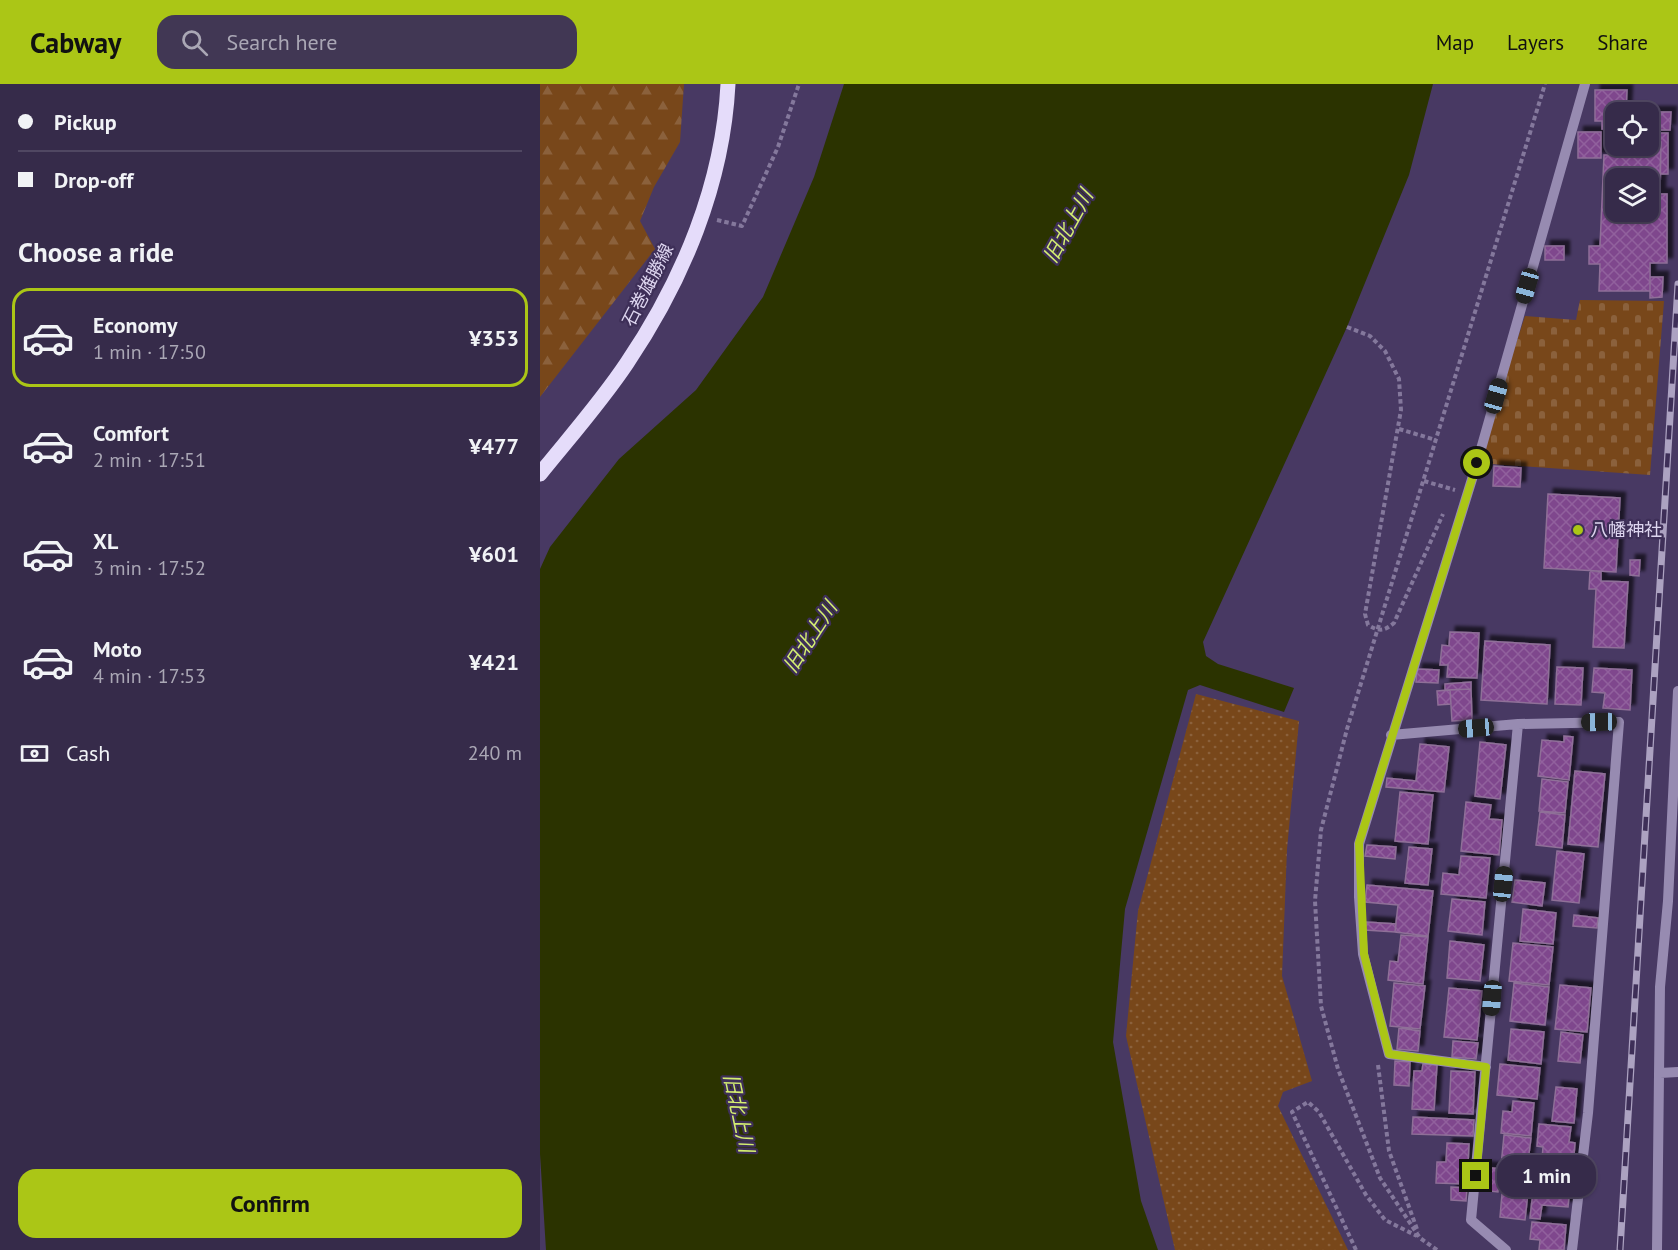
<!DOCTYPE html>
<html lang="en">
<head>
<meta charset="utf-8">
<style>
  :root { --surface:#362b4a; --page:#413754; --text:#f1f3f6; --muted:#aaa7b5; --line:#504762; --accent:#abc616 }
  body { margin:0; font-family:"PT Sans","Noto Sans JP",sans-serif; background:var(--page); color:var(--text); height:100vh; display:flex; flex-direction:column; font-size:22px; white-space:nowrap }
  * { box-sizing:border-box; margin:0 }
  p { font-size:20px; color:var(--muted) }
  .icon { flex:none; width:33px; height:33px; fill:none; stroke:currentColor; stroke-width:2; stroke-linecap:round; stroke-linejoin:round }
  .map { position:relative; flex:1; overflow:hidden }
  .panel { display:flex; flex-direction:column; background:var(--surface); width:540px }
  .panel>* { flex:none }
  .hud { display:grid; align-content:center; height:132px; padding:0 18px; background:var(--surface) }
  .fabs { position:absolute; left:1065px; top:18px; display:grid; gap:12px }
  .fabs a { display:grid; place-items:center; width:54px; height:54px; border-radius:12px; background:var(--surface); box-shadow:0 2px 4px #0004,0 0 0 2px var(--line); font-size:30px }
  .end { position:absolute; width:27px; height:27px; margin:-14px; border:8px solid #abc616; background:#111; box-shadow:0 0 0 3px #111 }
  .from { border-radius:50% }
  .bubble { position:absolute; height:42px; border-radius:18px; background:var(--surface); box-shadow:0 2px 4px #0004,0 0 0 2px var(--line); font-size:20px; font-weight:600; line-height:42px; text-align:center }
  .car { position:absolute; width:18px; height:36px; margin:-18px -9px; border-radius:8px; box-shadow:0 0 4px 2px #0007; background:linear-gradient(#222 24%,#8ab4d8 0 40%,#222 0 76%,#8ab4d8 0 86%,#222 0) }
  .hud b { display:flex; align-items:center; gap:21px; height:57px; font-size:22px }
  .hud b+b { border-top:2px solid var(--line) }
  .hud i { width:15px; height:15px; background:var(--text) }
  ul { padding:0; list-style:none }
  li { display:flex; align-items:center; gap:18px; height:99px; margin:0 12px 9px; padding:0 6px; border:3px solid transparent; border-radius:18px }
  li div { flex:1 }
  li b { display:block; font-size:22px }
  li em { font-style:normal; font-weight:600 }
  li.on { border-color:var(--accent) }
  li>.icon { width:54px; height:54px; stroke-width:1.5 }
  h2 { padding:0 18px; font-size:27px; line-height:72px }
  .pay { display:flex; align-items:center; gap:15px; height:66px; padding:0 18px; font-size:22px }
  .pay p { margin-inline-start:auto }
  .cta { display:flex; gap:12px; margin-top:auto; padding:12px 18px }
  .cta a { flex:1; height:69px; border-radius:18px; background:var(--accent); color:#111; font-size:24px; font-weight:600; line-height:69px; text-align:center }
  header { display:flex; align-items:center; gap:36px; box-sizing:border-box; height:84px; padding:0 30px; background:var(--accent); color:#111 }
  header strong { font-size:28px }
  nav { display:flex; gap:33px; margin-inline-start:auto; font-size:21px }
  .search { width:420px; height:54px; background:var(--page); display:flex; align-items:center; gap:15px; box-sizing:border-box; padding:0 21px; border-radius:18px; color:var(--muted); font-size:22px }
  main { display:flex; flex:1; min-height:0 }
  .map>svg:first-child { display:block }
  .grass { fill:url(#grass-dots) }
  .forest { fill:url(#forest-firs) }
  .cemetery { fill:url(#cemetery-stones) }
  .water { fill:#2b3300 }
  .building { fill:url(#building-cross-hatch); stroke:#8f6f98; stroke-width:1.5; fill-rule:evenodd; filter:url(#shadow) }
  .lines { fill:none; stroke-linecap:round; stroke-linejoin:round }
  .path { stroke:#84789c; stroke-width:4; stroke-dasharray:4.5 3; stroke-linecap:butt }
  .minor { stroke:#978bb1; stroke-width:10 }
  .major { stroke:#e5dcfa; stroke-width:15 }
  .rail-casing { stroke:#aca2c1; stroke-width:7 }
  .rail { stroke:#3e2f58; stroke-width:4.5; stroke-dasharray:14; stroke-linecap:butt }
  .route { stroke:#abc616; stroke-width:8 }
  .poi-dot { fill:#abc616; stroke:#3e2f58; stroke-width:2 }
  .labels { text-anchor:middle; stroke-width:4.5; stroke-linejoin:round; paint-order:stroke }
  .street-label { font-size:18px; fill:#ddd5ef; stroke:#3e2f58 }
  .poi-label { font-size:18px; fill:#ddd5ef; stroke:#3e2f58; text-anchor:start }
  .water-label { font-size:20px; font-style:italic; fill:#d4ee71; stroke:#3e2f58 }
</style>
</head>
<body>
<header>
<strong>Cabway</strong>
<div class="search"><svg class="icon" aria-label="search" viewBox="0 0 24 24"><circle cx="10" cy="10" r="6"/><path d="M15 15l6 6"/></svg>Search here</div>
<nav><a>Map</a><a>Layers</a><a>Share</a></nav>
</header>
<main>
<section class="panel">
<div class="hud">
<b><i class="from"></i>Pickup</b>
<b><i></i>Drop-off</b>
</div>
<h2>Choose a ride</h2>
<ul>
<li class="on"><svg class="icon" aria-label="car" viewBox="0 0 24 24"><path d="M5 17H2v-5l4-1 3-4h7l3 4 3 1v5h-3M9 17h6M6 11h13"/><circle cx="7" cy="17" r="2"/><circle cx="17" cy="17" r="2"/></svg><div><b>Economy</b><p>1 min · 17:50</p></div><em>¥353</em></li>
<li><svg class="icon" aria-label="car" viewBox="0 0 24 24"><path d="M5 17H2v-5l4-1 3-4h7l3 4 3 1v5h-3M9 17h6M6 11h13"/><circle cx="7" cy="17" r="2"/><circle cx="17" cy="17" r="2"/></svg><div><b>Comfort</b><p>2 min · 17:51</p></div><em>¥477</em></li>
<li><svg class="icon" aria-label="car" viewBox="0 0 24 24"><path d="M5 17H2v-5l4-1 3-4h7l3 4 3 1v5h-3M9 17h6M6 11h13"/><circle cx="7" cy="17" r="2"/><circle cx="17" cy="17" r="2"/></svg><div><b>XL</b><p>3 min · 17:52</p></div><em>¥601</em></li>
<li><svg class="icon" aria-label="car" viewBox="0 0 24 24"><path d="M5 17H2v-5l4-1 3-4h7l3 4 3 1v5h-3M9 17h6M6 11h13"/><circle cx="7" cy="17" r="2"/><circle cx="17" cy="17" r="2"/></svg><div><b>Moto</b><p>4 min · 17:53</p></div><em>¥421</em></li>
</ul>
<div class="pay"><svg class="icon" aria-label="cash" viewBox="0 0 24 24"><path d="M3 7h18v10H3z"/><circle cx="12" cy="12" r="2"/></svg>Cash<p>240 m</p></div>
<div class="cta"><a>Confirm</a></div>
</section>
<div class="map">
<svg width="1138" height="1166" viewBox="0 0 1138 1166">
  <defs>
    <pattern id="grass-dots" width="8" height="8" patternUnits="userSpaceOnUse" patternTransform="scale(1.5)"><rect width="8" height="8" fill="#78471a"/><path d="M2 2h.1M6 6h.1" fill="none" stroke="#8b613c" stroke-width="1.8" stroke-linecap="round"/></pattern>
    <pattern id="forest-firs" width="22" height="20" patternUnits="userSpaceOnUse" patternTransform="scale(1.5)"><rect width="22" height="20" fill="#78471a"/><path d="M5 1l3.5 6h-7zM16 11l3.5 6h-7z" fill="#8b613c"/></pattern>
    <pattern id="cemetery-stones" width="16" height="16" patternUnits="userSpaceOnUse" patternTransform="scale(1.5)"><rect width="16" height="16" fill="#78471a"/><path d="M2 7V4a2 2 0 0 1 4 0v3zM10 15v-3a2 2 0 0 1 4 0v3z" fill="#8b613c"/></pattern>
    <pattern id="building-cross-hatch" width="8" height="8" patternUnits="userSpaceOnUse" patternTransform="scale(1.5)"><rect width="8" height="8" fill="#7f478d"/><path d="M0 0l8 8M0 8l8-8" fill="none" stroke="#91619d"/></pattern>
    <filter id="shadow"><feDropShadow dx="5.5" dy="-5.5" stdDeviation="1.5" flood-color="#0009"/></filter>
  </defs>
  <rect width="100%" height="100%" fill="#483963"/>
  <path class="grass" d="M656,610L759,637L747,765L742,892L772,997L743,1008L738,1022L808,1166H635L586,952L598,827Z"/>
  <path class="forest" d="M0,0H144L140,58L114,103L100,137L115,165L0,313Z"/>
  <path class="cemetery" d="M1040,216L1124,217L1110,391L937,379L985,232L1036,236Z"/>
  <path class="water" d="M304,0H893L869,91L807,243L663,558L666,572L678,580L754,604L744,628L660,601L648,606L585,825L573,958L601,1117L618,1166H6L0,1070V485L10,463L79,375L156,306L223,213L274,93Z"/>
  <path class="building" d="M1055,6H1087L1086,28H1076V45H1062V37H1055Z
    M1112,28H1131L1130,46H1112Z
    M1038,48H1061V74H1038Z
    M1067,49H1076V58H1067Z
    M1108,49H1128V90H1120L1121,58H1108Z
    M1071,58H1076V62H1108V58H1121L1120,110H1127V179H1110V207H1059L1060,180H1049V162H1060L1064,71H1071ZM1076,94H1108V128H1076Z
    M1005,162H1024V176H1005Z
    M1110,193H1123L1122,213L1110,214Z
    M954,382L981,384L980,403L953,402Z
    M1008,410L1080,414L1076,488L1004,484Z
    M1090,476H1100L1099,492L1090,491Z
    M1050,487L1061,488V497L1088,498L1084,564L1053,563L1056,505H1049Z
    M910,548L939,549L937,594L907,593L908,581H900L902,561L909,562Z
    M945,557L1010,561L1007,620L941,616Z
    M1017,583L1043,584L1041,621L1015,620Z
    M1054,584L1092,586L1090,626L1063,624L1065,609L1052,608Z
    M877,585L899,586L898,599L876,598Z
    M931,598V605L905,606V600Z
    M931,605L932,636L912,637L910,606Z
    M910,606L911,620L898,621L897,607Z
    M1024,652L1033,653L1029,696L998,692L1002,656L1024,658Z
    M940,658L966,661L960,715L935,712Z
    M880,660L909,663L904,708L846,703L847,694L876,697Z
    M1035,687L1065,690L1058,763L1028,760Z
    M1002,695L1028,698L1025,729L999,727Z
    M860,708L893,711L888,760L855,757Z
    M926,718L951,721L949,735L962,736L959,771L921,767Z
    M1000,728L1025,731L1022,764L996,761Z
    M827,761L856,763L855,775L825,772Z
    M869,763L892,765L888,801L865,799Z
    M1017,767L1044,770L1039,819L1012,816Z
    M921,772L950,774L946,814L901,810L903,789L919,791Z
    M975,796L1005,799L1002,822L972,818Z
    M827,801L893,807L888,852L855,848L858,821L825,818Z
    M912,815L945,818L942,851L908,847Z
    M983,825L1016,829L1013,860L980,857Z
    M1034,831L1058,834L1057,844L1033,842Z
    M826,838L856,840L855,848L825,846Z
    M861,851L888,853L883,900L848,896L850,877L858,878Z
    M910,857L944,861L940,897L907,894Z
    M973,859L1013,863L1009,901L969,897Z
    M854,899L885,902L880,945L850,942Z
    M974,899L1009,903L1005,941L970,937Z
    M1020,901L1051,904L1047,948L1015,945Z
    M909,904L942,907L937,956L904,953Z
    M859,944L880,947L878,967L857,965Z
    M971,945L1004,948L1001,980L968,976Z
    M1021,948L1043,951L1040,979L1018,977Z
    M913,957L938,959L936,975L912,973Z
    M855,977L870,978L869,1002L854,1001Z
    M883,980L897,981L894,1026L872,1025L874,987H882Z
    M960,980L1000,984L997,1015L957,1011Z
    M911,987L935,988L933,1030L909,1029Z
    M1016,1003L1037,1005L1034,1039L1012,1037Z
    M973,1017L994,1019L991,1052L961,1049L963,1027L972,1028Z
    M873,1033L934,1036L933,1052L872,1050Z
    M999,1040L1031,1043L1029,1058L1035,1059L1033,1082L1019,1081L1018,1089L1001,1088L1003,1063L997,1062Z
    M964,1051L991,1054L987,1085L961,1082Z
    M907,1059L929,1060L927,1100L896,1099L897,1078H906Z
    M943,1083L961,1085L958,1108L941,1106Z
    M964,1087L990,1090L985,1136L960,1133Z
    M995,1090L1031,1094L1028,1123L1002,1121L1000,1135L990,1134Z
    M911,1103L927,1104L926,1117L911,1116Z
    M992,1138L1026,1141L1024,1166H999L1000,1156L990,1155Z"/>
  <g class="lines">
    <path class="path" d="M177,136L202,142L238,63L259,0
      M807,243L830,252L845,267L859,295L861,326L825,530L828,541C840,548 844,547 854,539L903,430
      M859,345L896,356
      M884,397L915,406
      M838,981L849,1067L878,1148
      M816,1166L752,1028L768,1018L779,1028L826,1111L845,1136L877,1152
      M897,1166L880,1154L840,1094L798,985L781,922L775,817L781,746L807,645L1005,0"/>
    <path class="minor" d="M851,651L978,640L1079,638L1048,1029L1032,1166
      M946,983L849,970L823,870L819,813V760L937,379L1045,0
      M1120,989L1138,988
      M966,1166L931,1136L978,640
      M1117,1166L1120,903L1128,817L1138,607"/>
    <path class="major" d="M0,390C29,354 61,318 87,279C143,196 183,100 188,0"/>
    <g class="rail-casing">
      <path id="rail" d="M1080,1166L1138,200"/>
    </g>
    <use href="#rail" class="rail"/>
  </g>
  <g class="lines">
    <path class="route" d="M936,1092L946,983L849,970L824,870L819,759L937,379"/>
  </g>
  <circle class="poi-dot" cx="1038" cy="446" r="6"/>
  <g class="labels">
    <g class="street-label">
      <text transform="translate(108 201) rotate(-63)" y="6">石巻雄勝線</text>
    </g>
    <g class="poi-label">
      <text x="1050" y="452">八幡神社</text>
    </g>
    <g class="water-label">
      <text transform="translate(528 142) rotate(-61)" y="7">旧北上川</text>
      <text transform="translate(270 553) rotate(-57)" y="7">旧北上川</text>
      <text transform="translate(199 1029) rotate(78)" y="7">旧北上川</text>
    </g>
  </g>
</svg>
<div class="fabs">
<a><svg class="icon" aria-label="locate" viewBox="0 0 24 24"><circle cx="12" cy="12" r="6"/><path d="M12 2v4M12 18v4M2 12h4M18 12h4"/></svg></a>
<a><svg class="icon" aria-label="layers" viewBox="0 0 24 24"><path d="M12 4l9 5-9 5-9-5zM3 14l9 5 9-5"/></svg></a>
</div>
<i class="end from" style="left:937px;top:379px"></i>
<i class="end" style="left:936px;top:1092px"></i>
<div class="bubble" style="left:957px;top:1071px;width:99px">1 min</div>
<i class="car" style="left:987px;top:202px;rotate:196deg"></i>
<i class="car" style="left:956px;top:312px;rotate:16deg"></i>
<i class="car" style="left:1059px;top:638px;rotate:269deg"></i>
<i class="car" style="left:936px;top:644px;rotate:265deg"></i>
<i class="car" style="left:963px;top:800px;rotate:6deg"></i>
<i class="car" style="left:952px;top:914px;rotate:185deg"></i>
</div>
</main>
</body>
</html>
